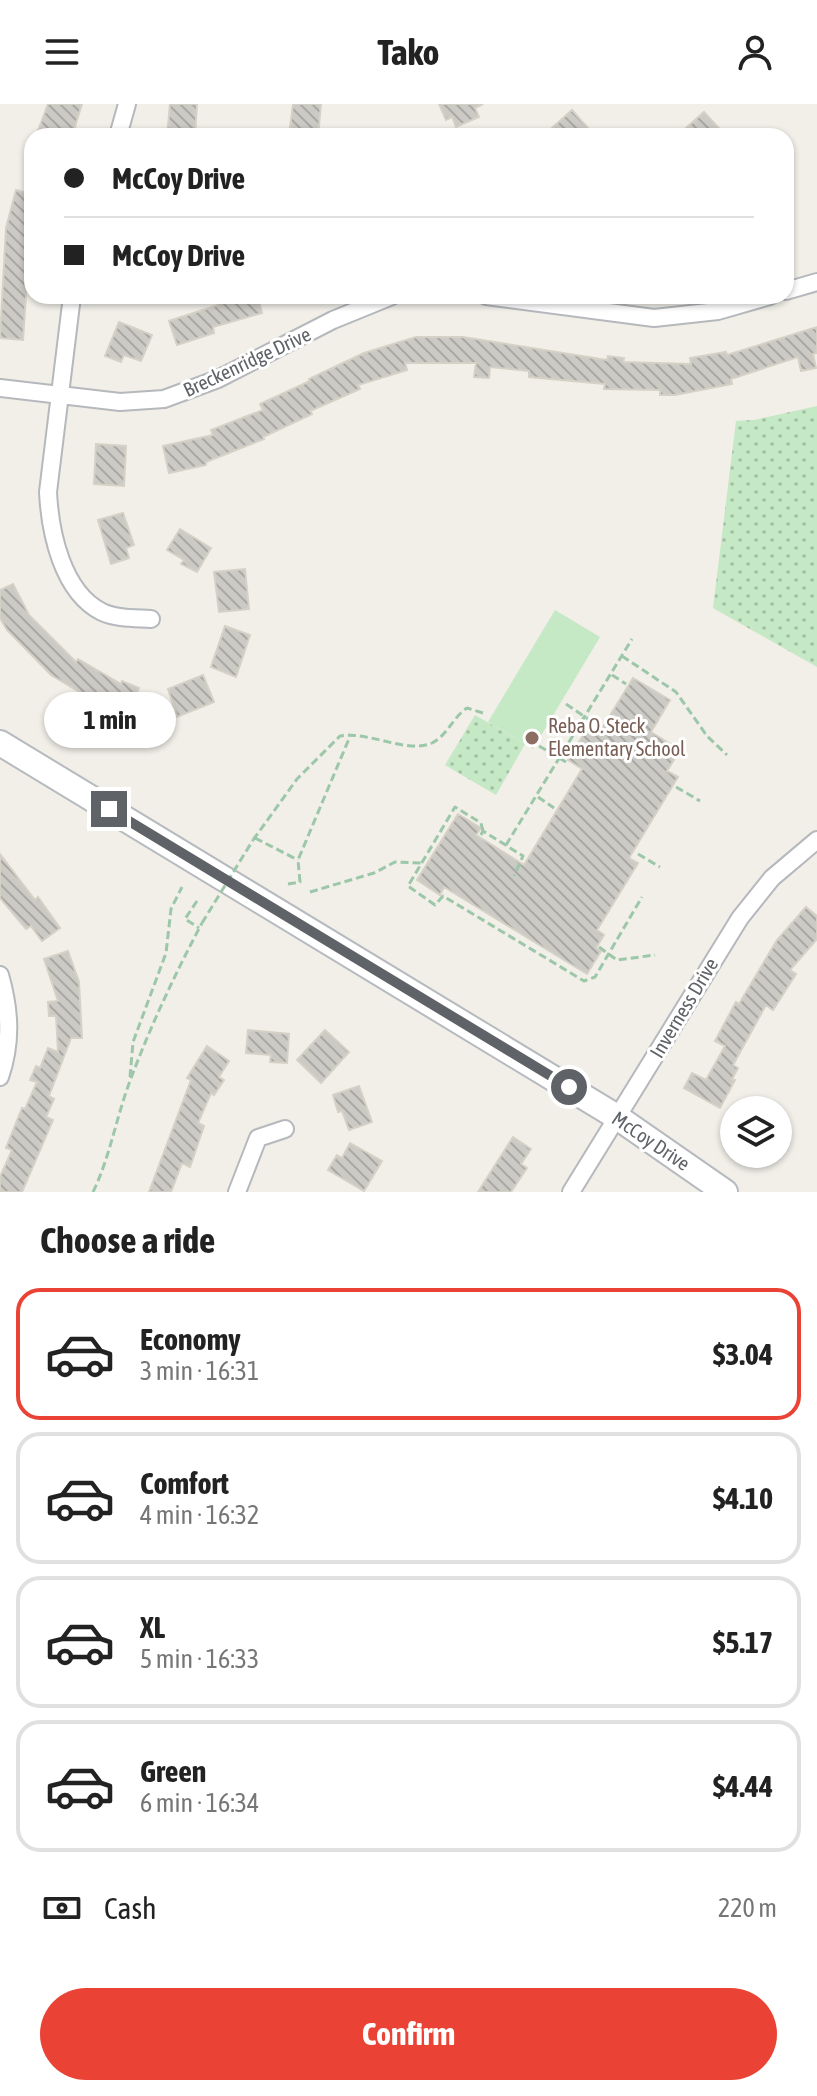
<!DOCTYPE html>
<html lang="en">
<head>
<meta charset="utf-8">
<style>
  :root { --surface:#fff; --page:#f6f6f6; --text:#222; --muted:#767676; --line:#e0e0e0; --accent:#ea4335 }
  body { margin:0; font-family:"Asap Condensed",sans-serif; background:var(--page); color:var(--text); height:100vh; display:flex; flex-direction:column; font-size:30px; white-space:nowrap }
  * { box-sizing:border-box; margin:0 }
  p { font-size:26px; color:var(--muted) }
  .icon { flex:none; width:44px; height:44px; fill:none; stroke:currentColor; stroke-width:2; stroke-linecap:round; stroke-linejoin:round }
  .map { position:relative; height:1088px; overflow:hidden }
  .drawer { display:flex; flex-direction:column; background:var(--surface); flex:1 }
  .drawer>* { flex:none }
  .top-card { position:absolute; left:24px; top:24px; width:770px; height:176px; border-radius:24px; box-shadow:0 2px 6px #0004; display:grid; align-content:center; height:176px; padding:0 40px; background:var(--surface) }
  .controls { position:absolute; left:720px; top:992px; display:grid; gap:16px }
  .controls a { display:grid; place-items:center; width:72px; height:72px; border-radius:50%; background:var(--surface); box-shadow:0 2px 6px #0004; font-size:40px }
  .end { position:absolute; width:36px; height:36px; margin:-18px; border:10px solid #5f6368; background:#fff; box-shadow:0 0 0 4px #fff }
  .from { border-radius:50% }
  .bubble { position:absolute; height:56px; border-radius:28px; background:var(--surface); box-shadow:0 2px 6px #0004; font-size:26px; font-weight:700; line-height:56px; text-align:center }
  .top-card b { display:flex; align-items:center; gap:28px; height:76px; font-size:30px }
  .top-card b+b { border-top:2px solid var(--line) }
  .top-card i { width:20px; height:20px; background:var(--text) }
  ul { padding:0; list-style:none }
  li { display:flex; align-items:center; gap:24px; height:132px; margin:0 16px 12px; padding:0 24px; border:4px solid var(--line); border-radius:24px }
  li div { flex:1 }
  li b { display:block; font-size:30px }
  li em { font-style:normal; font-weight:700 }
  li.active { border-color:var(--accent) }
  li>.icon { width:72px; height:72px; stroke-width:1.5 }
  h2 { padding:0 40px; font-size:36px; line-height:96px }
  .pay { display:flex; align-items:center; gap:20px; height:88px; padding:0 40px; font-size:30px }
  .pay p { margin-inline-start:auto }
  .cta { display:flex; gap:16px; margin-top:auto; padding:16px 40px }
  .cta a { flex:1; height:92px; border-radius:48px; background:var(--accent); color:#fff; font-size:32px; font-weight:700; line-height:92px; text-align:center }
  header { display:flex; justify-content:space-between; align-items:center; height:104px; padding:0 40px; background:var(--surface); font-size:36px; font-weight:700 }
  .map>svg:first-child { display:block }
  .grass { fill:url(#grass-dots) }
  .garden { fill:#c5e8c5 }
  .building { fill:url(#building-back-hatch); stroke:#d6d1c6; stroke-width:2 }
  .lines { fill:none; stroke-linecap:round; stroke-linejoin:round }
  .street-casing { stroke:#b5b8bc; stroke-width:20 }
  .secondary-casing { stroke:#b6babf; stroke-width:28 }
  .path { stroke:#9cc7a9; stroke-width:3; stroke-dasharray:8 4; stroke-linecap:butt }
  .street { stroke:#fff; stroke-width:16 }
  .secondary { stroke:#fff; stroke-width:24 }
  .path-bridge { stroke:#9cc7a9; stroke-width:3; stroke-dasharray:8 4; stroke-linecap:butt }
  .route { stroke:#5f6368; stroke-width:10 }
  .education-dot { fill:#8d6e63; stroke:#fff; stroke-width:3 }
  .labels { text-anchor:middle; stroke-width:6; stroke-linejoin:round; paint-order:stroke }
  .street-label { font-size:20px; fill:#5f6368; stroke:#fff }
  .education-label { font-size:20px; fill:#785e54; stroke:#fff; text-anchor:start }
</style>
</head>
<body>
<header><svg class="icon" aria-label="menu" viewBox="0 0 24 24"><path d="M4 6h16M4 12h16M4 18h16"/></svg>Tako<svg class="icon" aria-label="person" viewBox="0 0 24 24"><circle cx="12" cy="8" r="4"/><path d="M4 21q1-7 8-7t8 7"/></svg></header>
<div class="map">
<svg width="817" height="1088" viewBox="0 0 817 1088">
  <defs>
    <pattern id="grass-dots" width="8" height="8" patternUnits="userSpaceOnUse" patternTransform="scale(2)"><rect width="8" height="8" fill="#c5e8c5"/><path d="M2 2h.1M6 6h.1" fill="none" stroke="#a3c0a4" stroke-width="1.8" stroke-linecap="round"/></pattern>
    <pattern id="building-back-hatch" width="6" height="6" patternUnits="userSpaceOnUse" patternTransform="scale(2)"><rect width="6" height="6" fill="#cccac5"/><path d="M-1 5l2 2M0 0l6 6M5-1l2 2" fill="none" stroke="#a9a8a4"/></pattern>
  </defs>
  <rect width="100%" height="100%" fill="#f1efe8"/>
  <path class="grass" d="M817,302V563L713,504L736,317L754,316Z
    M475,611L525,640L496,691L445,661Z"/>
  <path class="garden" d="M555,506L600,533L533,645L488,618Z"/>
  <path class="building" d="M48,0H82L72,32H36Z
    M170,0H197L195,32H164L168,22Z
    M293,0H321L318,32H289Z
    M439,0H483L475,4L479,13L456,23L452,13L446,16Z
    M572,6L595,32H543Z
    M704,8L726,32H677Z
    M16,86L32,90L31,177H27L23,236L0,234L6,124Z
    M216,192H258L262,209L213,223L214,229L177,241L169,217L218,201Z
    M119,218L152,231L141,257L124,251L121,258L105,252Z
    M817,223V249L813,250L816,264L801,267L798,253L731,275L732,280L675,291H660V286L604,285L605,280L529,273V267L490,263L489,274L474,273L476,259H405L407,266L358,281L360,285L310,307L312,310L263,333L264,335L206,358V361L169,369L163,342L213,331L211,326L263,306L260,300L310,277L309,275L364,249L416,233H463L607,256L608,252L624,254L623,258L691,260L690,254L726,248L727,251Z
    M96,340L126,342L124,382L94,380Z
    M123,409L134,441L126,444L129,454L111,460L98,416Z
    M180,425L211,444L197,468L181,460L184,456L167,446Z
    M245,465L249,505L219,508L214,468Z
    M13,480L29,511L76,558L78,555L121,580L122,577L139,584L135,593L157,602L147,624L79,594L81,589L51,571L7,526L0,514V486Z
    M225,522L250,531L236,573L211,563Z
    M203,571L214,598L177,613L168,585Z
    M633,574L670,596L651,628L680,646L667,667L678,673L629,754L638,759L597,826L604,831L596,844L601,847L587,870L444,783L440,791L417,776L458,710L481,724L476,731L524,761L582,665L568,656L587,625L598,631Z
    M0,750L35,796L38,793L60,824L42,837L31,822L26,825L0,794Z
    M806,803L817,812V835L790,866L796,870L773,906L766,901L733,961L738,964L732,975L735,976L720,1004L684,984L692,969L706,976L725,942L715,937L736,898L739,900L777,836Z
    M68,847L79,878L82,934H71L49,992L54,995L46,1013L53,1016L22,1088H0V1073L12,1046L6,1044L22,1004L25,1005L37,978L30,976L36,962L40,964L48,944L58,948L56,912H49L48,898L58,897L44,855Z
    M248,926L289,930L287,959L270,958L271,951L246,949Z
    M325,926L349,948L321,979L297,956Z
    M207,942L229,957L219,973L224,976L214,991L211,989L198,1019L204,1022L190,1063L182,1059L171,1088H149L191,976L187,974Z
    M359,982L372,1018L349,1026L342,1007L338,1008L333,991Z
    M513,1033L531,1045L521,1060L527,1064L511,1088H478Z
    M350,1039L382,1057L364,1087L328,1066L337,1051L342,1054Z"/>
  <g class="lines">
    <g class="street-casing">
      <path id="street" d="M118,32L127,0
        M786,187L817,178
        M72,192L48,388C50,428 62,488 102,508C117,515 136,514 151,515
        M486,192L654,214L718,207L770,192
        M0,284L120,298L164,295L218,275L333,216L392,192
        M0,871C10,906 12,938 0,973
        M237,1088L258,1034L285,1025
        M571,1088L740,814L772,774L817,736"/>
    </g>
    <g class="secondary-casing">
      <path id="secondary" d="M0,639L617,1013L725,1088"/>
    </g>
    <path class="path" d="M622,552L676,588L707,632L727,651
      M612,571L626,580
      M566,600L600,623
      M539,642L566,658
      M676,683L700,697
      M538,693L554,704
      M483,727L481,719L455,703L408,782L435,801L443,792L584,877L595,873L642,793
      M481,731L483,727L523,752L514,772
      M255,734L298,756
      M253,736L297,675L340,632C369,627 407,650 432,639C448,631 452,614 467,604L486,610
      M506,741L632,535
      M638,750L660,763
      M288,780L300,778L298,756L351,630
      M310,788L374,769L395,758L422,759
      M197,797L185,815L199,824
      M599,843L617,856L655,851
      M130,973L133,938L166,849L171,805L182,783
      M93,1088C110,1053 116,1014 130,977C150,923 175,870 202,819"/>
    <use href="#street" class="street"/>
    <use href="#secondary" class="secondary"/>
    <path class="path-bridge" d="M202,819L253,736"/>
  </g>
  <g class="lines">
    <path class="route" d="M109,705L569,983"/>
  </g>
  <circle class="education-dot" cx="532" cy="634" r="8"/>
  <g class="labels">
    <g class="street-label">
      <text transform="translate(247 258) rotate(-25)" y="7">Breckenridge Drive</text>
      <text transform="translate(684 904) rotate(-59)" y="7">Inverness Drive</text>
      <text transform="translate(651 1037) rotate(34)" y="7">McCoy Drive</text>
    </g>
    <g class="education-label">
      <text x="548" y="629">Reba O. Steck<tspan x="548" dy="23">Elementary School</tspan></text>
    </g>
  </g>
</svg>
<div class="controls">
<a><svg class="icon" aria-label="layers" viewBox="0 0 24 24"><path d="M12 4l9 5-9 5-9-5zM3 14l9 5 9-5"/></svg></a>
</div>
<i class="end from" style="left:569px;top:983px"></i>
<i class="end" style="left:109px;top:705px"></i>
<div class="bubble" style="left:44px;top:588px;width:132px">1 min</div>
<div class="top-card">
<b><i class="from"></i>McCoy Drive</b>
<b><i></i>McCoy Drive</b>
</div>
</div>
<section class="drawer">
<h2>Choose a ride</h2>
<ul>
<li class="active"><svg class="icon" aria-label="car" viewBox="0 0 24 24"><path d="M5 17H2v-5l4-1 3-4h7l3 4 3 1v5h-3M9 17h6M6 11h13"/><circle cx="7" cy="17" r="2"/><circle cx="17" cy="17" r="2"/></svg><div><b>Economy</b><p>3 min · 16:31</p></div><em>$3.04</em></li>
<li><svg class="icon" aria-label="car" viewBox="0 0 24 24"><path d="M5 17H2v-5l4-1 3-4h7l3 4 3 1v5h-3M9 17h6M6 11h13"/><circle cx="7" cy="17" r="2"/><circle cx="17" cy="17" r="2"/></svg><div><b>Comfort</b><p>4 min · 16:32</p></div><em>$4.10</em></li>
<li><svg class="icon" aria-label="car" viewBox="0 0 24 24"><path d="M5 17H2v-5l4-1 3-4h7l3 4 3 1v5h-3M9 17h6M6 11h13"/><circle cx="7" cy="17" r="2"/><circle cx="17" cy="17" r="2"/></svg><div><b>XL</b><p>5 min · 16:33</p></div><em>$5.17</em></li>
<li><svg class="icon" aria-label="car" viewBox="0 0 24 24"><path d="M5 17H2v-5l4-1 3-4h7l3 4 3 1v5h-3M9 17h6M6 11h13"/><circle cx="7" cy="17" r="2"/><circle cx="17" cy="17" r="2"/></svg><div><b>Green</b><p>6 min · 16:34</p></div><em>$4.44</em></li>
</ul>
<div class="pay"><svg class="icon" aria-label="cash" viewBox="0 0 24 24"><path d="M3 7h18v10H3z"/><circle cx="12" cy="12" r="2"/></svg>Cash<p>220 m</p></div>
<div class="cta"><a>Confirm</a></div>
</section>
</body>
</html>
